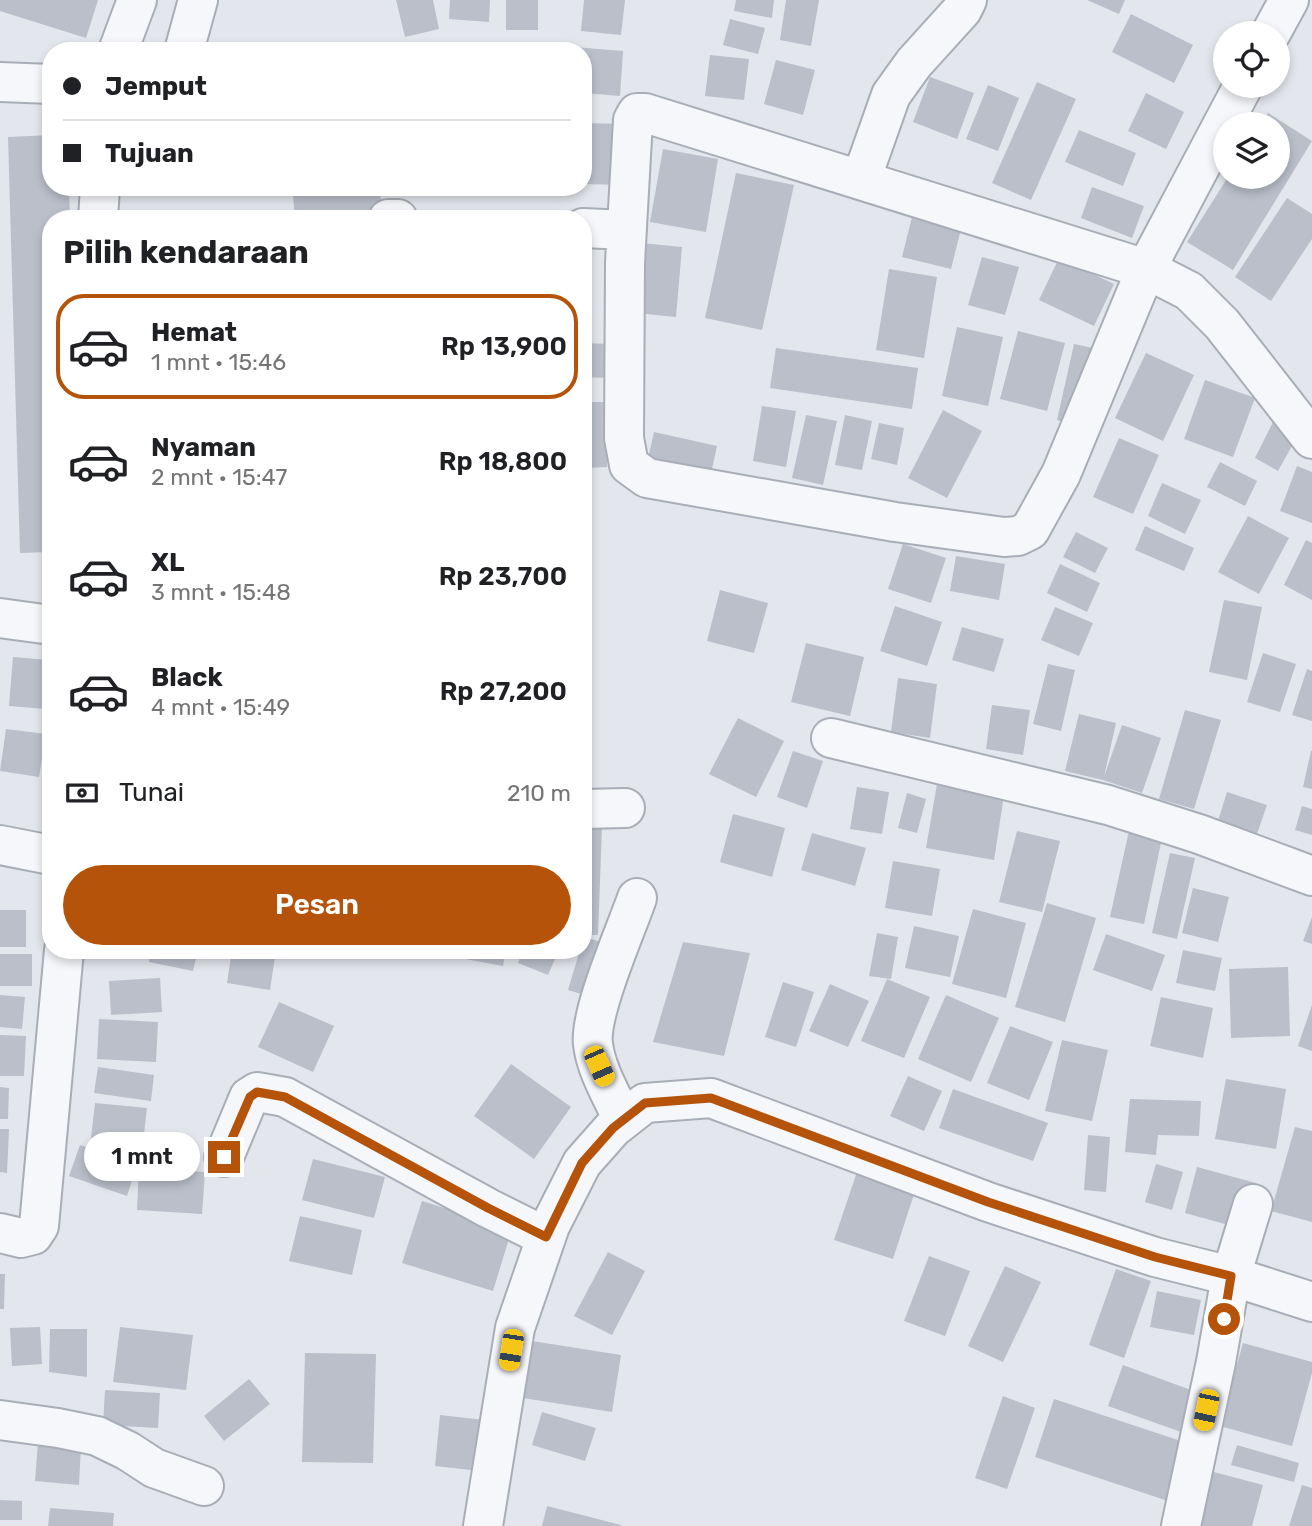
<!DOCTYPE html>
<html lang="id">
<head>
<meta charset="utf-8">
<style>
  :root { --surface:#fff; --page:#f6f6f6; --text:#202124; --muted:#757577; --line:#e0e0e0; --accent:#b45309 }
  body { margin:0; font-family:Rubik,sans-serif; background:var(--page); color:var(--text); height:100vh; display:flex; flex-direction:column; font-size:26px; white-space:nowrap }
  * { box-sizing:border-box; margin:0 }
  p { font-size:23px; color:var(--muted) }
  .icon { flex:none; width:38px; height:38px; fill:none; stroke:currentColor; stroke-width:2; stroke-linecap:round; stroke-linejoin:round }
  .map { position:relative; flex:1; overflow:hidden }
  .sheet { position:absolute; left:42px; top:210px; width:550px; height:749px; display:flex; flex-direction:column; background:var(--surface); border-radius:28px; box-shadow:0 4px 10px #0003 }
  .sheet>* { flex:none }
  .top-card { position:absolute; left:42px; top:42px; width:550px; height:154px; border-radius:28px; box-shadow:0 4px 10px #0003; display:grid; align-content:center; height:154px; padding:0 21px; background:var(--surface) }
  .tools { position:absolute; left:1213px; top:21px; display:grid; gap:14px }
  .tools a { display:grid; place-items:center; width:77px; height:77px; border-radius:50%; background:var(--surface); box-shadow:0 4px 10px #0003; font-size:35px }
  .end { position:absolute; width:32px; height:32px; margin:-16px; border:9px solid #b45309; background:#fff; box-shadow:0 0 0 4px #fff }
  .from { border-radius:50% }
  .bubble { position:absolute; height:49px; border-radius:24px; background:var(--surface); box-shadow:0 4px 10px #0003; font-size:23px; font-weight:600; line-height:49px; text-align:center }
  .car { position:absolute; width:21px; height:42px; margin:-21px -10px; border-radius:9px; box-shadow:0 0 5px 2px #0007; background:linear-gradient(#f5c518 24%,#345 0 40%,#f5c518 0 76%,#345 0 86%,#f5c518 0) }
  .top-card b { display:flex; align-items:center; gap:24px; height:66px; font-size:26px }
  .top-card b+b { border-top:2px solid var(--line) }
  .top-card i { width:18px; height:18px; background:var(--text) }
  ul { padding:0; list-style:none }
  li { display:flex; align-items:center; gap:21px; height:105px; margin:0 14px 10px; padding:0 7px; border:4px solid transparent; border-radius:28px }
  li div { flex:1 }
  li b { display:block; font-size:26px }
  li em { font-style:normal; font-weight:600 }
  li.selected { border-color:var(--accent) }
  li>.icon { width:63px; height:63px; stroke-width:1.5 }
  h2 { padding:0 21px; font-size:32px; line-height:84px }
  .pay { display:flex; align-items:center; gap:18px; height:77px; padding:0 21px; font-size:26px }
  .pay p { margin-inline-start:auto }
  .cta { display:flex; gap:14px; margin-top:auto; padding:14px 21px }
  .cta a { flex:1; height:80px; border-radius:42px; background:var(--accent); color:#fff; font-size:28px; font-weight:600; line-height:80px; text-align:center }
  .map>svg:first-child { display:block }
  .building { fill:#babfca }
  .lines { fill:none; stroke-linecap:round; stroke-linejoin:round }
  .minor-casing { stroke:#a8adb7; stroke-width:42 }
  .minor { stroke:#f6f7fa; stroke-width:38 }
  .route { stroke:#b45309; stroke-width:9 }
</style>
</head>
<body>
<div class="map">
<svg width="1312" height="1526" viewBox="0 0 1312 1526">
  <rect width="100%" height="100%" fill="#e3e6ec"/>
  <path class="building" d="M0,0H98L86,38L0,11Z
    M396,0H433L439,29L405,37Z
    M450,0H490L489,22L449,19Z
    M506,0H538V30H506Z
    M584,0H625L621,35L581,31Z
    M736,0H774L772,18L734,11Z
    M786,0H819L811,46L780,40Z
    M1087,0H1125L1119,14Z
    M1131,14L1193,45L1174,83L1112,52Z
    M730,19L765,28L758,54L723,45Z
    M574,47L623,51L620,96L583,93V51H573Z
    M710,55L749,59L744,100L705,96Z
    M776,60L815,70L803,115L764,104Z
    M930,77L974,93L957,139L913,122Z
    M1037,82L1076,99L1031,200L992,183Z
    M988,85L1019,98L998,151L966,139Z
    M1146,93L1184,112L1166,149L1128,131Z
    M1268,113L1312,141L1233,270L1187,242L1228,177H1278V124H1261Z
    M583,123L625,124L624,185L583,184Z
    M1079,130L1136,153L1123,186L1065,162Z
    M51,135V187H69L70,219H51V552L20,553L8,137Z
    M663,149L718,159L706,232L650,222Z
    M736,173L794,185L762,330L705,318Z
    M1092,187L1144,206L1132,238L1081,218Z
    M380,189L382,219H295L293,196Z
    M1287,198L1312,214V239L1271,301L1235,277Z
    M913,213L962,225L951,269L902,257Z
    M642,243L682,247L676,317L636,313Z
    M982,257L1019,267L1005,315L968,305Z
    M1059,258L1114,284L1094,326L1039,300Z
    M889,269L937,277L924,358L876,350Z
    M957,327L1003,337L988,406L942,396Z
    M1018,331L1065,343L1047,411L1000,399Z
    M583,343L611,344L609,378L583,377Z
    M1074,344L1093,348L1075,425L1057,420Z
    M776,348L918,368L912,409L770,388Z
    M1146,353L1194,375L1163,441L1115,418Z
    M1205,380L1255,398L1233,457L1184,439Z
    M583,402H606L607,467L583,468Z
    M762,406L796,411L786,467L753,461Z
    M943,410L982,431L947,498L908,478Z
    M806,415L837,421L823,485L792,478Z
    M845,415L872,421L862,470L835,465Z
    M1273,422L1298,435L1278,471L1255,458Z
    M879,423L904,428L897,465L871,459Z
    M654,432L717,446L710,478L647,463Z
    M1119,438L1159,455L1133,514L1093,497Z
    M1220,462L1257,481L1245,506L1207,487Z
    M1297,466L1312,472V523L1280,511Z
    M1162,483L1201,500L1185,534L1148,516Z
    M1248,516L1289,538L1259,594L1218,572Z
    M1145,526L1194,548L1184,571L1135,550Z
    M1076,532L1108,548L1095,573L1063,557Z
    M1306,540L1312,543V600L1284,585Z
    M903,544L946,558L931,603L888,589Z
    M956,556L1005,564L999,600L950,591Z
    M1060,564L1100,583L1087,612L1047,593Z
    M720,590L768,603L754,653L707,641Z
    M1224,600L1262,607L1247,680L1209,672Z
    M895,606L942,622L927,666L880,651Z
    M1055,607L1093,623L1079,656L1041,640Z
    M962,627L1004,639L994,672L952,660Z
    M806,643L864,657L850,716L791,702Z
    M1263,653L1296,664L1280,712L1247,702Z
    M13,657L49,660L46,709L9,706Z
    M1048,664L1075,670L1061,731L1033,724Z
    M1307,669L1312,671V721L1292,715Z
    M898,678L937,684L930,738L891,732Z
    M992,705L1030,710L1023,755L986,749Z
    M1185,710L1221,720L1194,809L1159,799Z
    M1079,714L1116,723L1104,777L1122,725L1161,738L1142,793L1103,780L1065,771Z
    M738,718L784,741L756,797L709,774Z
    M6,729L46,734L39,777L0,771Z
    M793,751L823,761L807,808L777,797Z
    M1311,751H1312V789L1303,787Z
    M937,784L1004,795L994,860L926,848Z
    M857,787L889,792L882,834L850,829Z
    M1227,792L1267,805L1257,834L1218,821Z
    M907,793L926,799L917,833L898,828Z
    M1302,806L1312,809V835L1295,830Z
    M733,814L785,828L772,877L720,862Z
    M583,826L602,827L598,935H583Z
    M1017,831L1060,841L1042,912L999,902Z
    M1129,831L1162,838L1144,924L1110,917Z
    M812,833L866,848L855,886L801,870Z
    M1170,853L1195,858L1177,939L1152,933Z
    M893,861L940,869L932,916L885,908Z
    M1193,888L1229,897L1218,942L1182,933Z
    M1047,903L1096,918L1065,1022L1015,1007Z
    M973,909L1026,923L1006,998L952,984Z
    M0,910H26V947H0Z
    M1312,917V944L1303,941Z
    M914,926L959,936L950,977L905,968Z
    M877,933L898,937L891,979L869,976Z
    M1106,934L1165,955L1152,991L1093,970Z
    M584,937L608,944L591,997L568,990L580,950H583Z
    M683,942L750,953L724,1056L653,1042Z
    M151,950H198L193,971L149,962Z
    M232,950H276L270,990L227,983Z
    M467,950H506L503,966L465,959Z
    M523,950H559L548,975L518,963Z
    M1183,950L1222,958L1215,991L1176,983Z
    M0,954H32V986H0Z
    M1288,967L1290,1036L1231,1038L1229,969Z
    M160,978L162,1012L111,1015L109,981Z
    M887,979L930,997L904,1058L861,1041Z
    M783,982L814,992L796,1047L765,1037Z
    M830,984L869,1001L848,1047L809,1031Z
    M0,995L25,997L22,1029L0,1027Z
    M946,995L999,1018L971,1082L918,1059Z
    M1161,997L1213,1008L1203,1058L1150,1046Z
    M279,1002L334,1026L313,1072L258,1047Z
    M1312,1005V1051L1298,1046Z
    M99,1019L158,1022L156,1062L97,1059Z
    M1010,1026L1053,1042L1029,1100L987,1083Z
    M0,1035L26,1036L24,1076H0Z
    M1062,1040L1108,1050L1092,1121L1045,1111Z
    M511,1064L571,1107L534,1159L474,1116Z
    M98,1067L154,1075L151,1101L94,1093Z
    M908,1076L942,1091L924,1131L890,1116Z
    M1226,1079L1286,1089L1276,1149L1215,1139Z
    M0,1087L9,1088L8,1119H0Z
    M953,1089L1048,1123L1033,1161L939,1128Z
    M1130,1099L1201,1101L1199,1136L1158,1135L1156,1155L1125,1152Z
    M95,1103L147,1108L143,1143L91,1138Z
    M1295,1127L1312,1131V1222L1271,1211Z
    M0,1129H9L7,1173L0,1172Z
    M1088,1135L1110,1137L1106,1192L1084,1190Z
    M80,1145L137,1165L127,1196L69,1176Z
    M313,1159L385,1177L374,1218L302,1200Z
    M1156,1164L1183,1172L1172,1210L1145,1202Z
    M859,1166L917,1185L893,1259L834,1240Z
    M1197,1167L1256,1183L1243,1229L1185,1213Z
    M139,1168L205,1172L202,1214L137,1210Z
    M422,1201L512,1229L493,1291L402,1263Z
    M300,1216L362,1230L352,1275L289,1261Z
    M608,1252L645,1271L612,1335L574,1316Z
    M929,1256L970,1271L945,1336L904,1321Z
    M1005,1266L1041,1282L1003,1362L968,1346Z
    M1116,1269L1151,1281L1124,1358L1089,1345Z
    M0,1274H5L4,1309H0Z
    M1157,1291L1201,1300L1194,1335L1150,1327Z
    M40,1327L42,1364L12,1366L10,1328Z
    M120,1327L193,1335L186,1390L113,1382Z
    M50,1329H87V1377L49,1372Z
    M532,1341L621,1355L612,1412L523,1398Z
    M1243,1343L1312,1362V1373L1292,1446L1220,1426Z
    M305,1353L376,1354L373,1463L302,1462Z
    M1123,1365L1199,1393L1184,1433L1108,1406Z
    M249,1379L270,1404L224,1441L204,1416Z
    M105,1390L160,1393L158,1428L103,1425Z
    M1003,1396L1035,1408L1007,1489L975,1478Z
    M1054,1399L1190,1444L1171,1502L1035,1457Z
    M542,1412L596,1428L585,1461L532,1445Z
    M440,1415L485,1420L480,1471L435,1466Z
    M38,1443L81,1446L79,1485L35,1481Z
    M1237,1445L1299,1463L1294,1482L1231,1465Z
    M1210,1471L1263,1485L1252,1526H1195Z
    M1302,1485L1312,1488V1526H1289Z
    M0,1500L22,1501V1520H0Z
    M547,1506L621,1525V1526H542Z
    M50,1508L114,1513L113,1526H48Z"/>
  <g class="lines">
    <g class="minor-casing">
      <path id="minor" d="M1271,33L1289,0
        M118,51L137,0
        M184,51L198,0
        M0,82L51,84
        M1243,86L1146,269L1061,474L1030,530L1018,536L1004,537L895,522L647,478L629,465L624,438L625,263L633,120L637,113H645L1146,269L1189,291L1222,324L1312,439
        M861,180L891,95L914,63L962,10L967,0
        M98,219L100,187
        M388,219H398
        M583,228L627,230
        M0,618L51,625
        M831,738L1108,805L1199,834L1312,876
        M583,809L625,808
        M0,845L51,855
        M623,1120C612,1096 596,1070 593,1044C589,1013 626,930 637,898
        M224,1157L249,1097L257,1092L285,1097L488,1208L546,1237
        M0,1233L21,1238L33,1235L39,1226L64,950
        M0,1420L58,1428L97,1436L128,1451L154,1468L204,1486
        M483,1526L515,1328L550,1226L582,1163L613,1128L645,1103L711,1098L988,1202L1155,1257L1231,1276L1312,1302
        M1181,1526L1216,1362L1231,1276L1253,1204"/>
    </g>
    <use href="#minor" class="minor"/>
  </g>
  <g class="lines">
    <path class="route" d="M224,1157L250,1097L257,1092L285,1097L488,1208L546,1237L582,1163L613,1128L645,1103L711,1098L988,1202L1155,1257L1231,1276L1224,1319"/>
  </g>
</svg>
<div class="tools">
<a><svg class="icon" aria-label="locate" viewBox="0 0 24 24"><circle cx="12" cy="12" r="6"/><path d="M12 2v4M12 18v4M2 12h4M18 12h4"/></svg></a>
<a><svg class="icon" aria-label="layers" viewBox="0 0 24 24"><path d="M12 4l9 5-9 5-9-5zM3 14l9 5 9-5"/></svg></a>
</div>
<i class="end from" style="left:1224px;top:1319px"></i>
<i class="end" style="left:224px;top:1157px"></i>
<div class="bubble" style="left:84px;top:1132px;width:116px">1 mnt</div>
<i class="car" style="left:599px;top:1066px;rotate:156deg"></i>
<i class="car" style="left:511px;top:1350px;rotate:189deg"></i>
<i class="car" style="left:1206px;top:1410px;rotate:192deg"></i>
<div class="top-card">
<b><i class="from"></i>Jemput</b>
<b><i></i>Tujuan</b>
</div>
<section class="sheet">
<h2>Pilih kendaraan</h2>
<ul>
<li class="selected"><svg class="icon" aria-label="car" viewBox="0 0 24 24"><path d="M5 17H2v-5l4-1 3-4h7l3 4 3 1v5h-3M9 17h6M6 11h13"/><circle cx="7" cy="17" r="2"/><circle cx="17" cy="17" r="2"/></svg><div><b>Hemat</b><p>1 mnt · 15:46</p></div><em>Rp 13,900</em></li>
<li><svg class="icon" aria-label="car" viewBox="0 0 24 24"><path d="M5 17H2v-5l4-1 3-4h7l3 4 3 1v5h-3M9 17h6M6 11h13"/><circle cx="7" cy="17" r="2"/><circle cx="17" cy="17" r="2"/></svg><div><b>Nyaman</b><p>2 mnt · 15:47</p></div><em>Rp 18,800</em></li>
<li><svg class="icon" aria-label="car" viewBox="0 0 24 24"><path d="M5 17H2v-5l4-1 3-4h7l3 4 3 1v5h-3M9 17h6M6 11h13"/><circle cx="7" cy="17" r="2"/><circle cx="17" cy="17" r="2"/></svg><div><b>XL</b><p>3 mnt · 15:48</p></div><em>Rp 23,700</em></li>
<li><svg class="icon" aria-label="car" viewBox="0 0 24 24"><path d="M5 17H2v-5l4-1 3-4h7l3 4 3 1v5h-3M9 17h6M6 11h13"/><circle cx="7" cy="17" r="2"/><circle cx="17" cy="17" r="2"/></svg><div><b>Black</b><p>4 mnt · 15:49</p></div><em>Rp 27,200</em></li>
</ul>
<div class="pay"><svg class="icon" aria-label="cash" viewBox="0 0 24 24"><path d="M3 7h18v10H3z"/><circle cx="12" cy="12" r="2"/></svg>Tunai<p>210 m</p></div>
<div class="cta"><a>Pesan</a></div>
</section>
</div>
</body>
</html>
